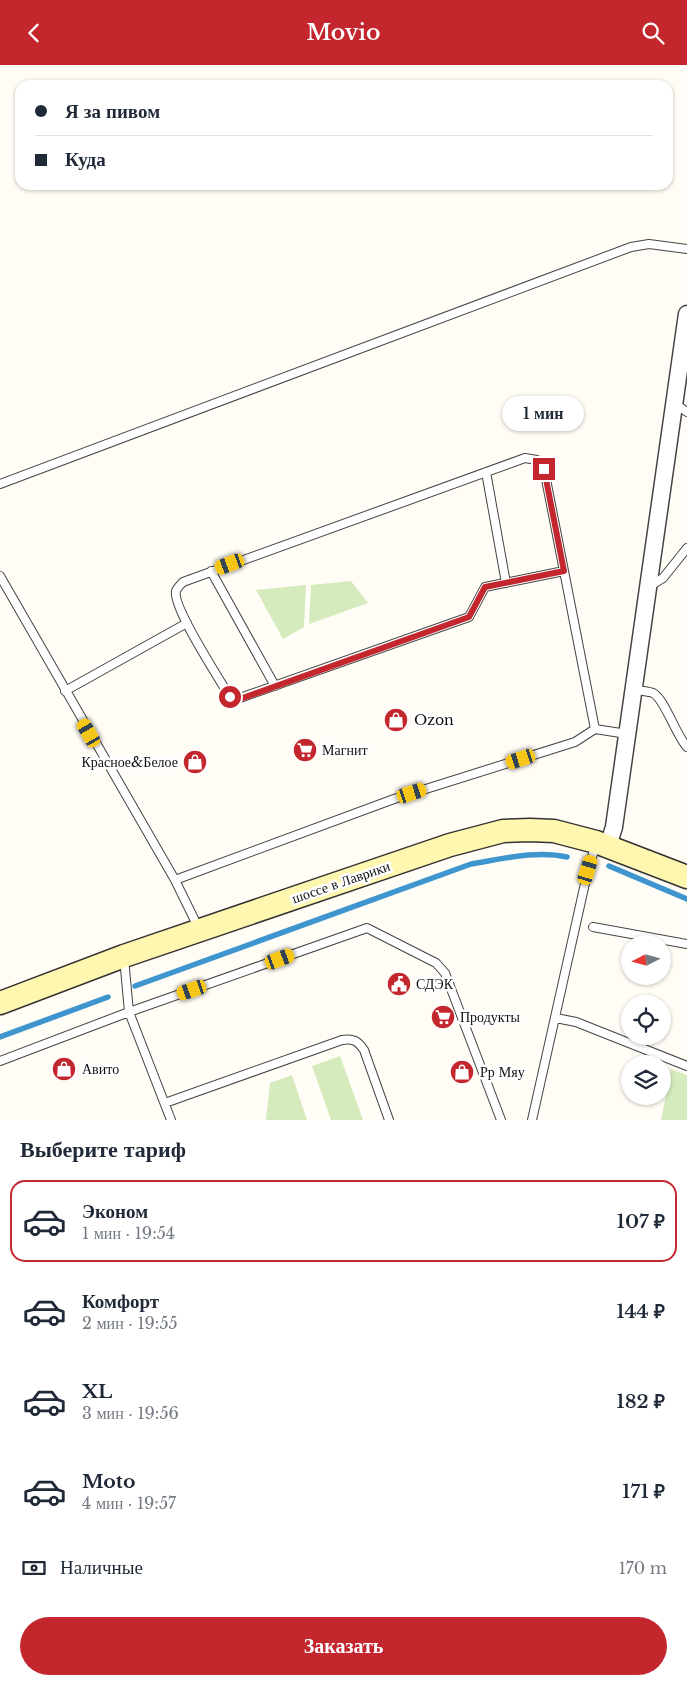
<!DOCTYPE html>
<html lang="ru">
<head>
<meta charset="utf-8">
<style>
  :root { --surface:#fff; --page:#f2f2f3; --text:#1f2937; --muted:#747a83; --line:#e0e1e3; --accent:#c4262e }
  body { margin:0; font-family:"Libre Baskerville",serif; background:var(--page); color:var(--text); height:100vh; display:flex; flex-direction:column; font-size:19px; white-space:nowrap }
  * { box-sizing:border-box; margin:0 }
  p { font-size:16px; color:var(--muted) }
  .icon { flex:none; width:28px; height:28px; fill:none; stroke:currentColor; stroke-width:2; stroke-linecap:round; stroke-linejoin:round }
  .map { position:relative; height:1055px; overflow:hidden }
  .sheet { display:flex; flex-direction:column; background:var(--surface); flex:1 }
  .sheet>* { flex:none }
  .hud { position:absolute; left:15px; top:15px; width:658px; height:110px; border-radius:15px; box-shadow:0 1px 4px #0004; display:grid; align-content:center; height:110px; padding:0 20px; background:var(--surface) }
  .needle { width:32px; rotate:264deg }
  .tools { position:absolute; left:621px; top:870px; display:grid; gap:10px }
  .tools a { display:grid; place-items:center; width:50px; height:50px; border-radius:50%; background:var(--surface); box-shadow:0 1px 4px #0004; font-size:25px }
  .end { position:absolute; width:22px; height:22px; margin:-11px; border:6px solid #c4262e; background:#fff; box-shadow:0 0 0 2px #fff }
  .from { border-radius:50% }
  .bubble { position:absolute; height:35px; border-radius:18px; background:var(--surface); box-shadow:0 1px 4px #0004; font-size:16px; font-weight:600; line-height:35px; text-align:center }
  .car { position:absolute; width:15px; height:30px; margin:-15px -8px; border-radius:6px; box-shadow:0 0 4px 1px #0007; background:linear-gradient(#f5c518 24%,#345 0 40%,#f5c518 0 76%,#345 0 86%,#f5c518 0) }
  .hud b { display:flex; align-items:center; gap:18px; height:48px; font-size:19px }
  .hud b+b { border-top:1px solid var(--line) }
  .hud i { width:12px; height:12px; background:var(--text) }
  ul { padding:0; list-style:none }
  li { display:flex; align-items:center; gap:15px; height:82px; margin:0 10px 8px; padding:0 10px; border:2px solid transparent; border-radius:15px }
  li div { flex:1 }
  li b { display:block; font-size:19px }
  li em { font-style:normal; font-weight:600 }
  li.active { border-color:var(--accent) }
  li>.icon { width:45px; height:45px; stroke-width:1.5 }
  h2 { padding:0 20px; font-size:22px; line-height:60px }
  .pay { display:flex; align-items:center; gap:12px; height:55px; padding:0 20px; font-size:19px }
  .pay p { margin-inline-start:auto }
  .cta { display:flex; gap:10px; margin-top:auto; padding:10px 20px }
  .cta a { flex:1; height:58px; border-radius:30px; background:var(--accent); color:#fff; font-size:20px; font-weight:600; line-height:58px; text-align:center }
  header { display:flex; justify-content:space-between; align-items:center; height:65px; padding:0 20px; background:var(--accent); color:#fff; font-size:22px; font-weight:600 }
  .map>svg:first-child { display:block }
  .green { fill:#d5ebbd }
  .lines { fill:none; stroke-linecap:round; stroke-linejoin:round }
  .stream { stroke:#3f96cf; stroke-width:5.5 }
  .lane-casing { stroke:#444; stroke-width:10 }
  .street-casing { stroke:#444; stroke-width:19 }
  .secondary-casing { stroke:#333; stroke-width:25 }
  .lane { stroke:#fff; stroke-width:8 }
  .street { stroke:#fff; stroke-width:16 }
  .secondary { stroke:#fff6b0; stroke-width:22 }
  .route { stroke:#c4262e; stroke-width:6 }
  .labels { text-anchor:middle; stroke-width:5; stroke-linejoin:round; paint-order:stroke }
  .poi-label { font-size:14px; fill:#111; stroke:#fff; text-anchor:start }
  .street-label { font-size:14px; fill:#111; stroke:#fff }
</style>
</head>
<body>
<header><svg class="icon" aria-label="back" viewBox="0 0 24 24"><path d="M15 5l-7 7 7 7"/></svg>Movio<svg class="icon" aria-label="search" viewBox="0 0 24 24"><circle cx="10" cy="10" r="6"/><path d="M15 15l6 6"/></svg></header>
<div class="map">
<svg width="687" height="1055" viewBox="0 0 687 1055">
  <rect width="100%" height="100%" fill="#fffdf5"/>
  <path class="green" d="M351,516L368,538L309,559L311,520Z
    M306,520L304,562L283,574L256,525Z
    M340,991L363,1055H331L312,1001Z
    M671,1004L687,1010V1055H661Z
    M292,1010L307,1055H266L270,1018Z"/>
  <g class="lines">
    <path class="stream" d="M609,801L687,834
      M135,921L471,799C502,794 536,785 567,792
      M0,972L108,932"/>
    <g class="lane-casing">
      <path id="lane" d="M674,338L687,347
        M486,407L506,518
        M0,419L631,182L649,179L687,184
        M211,506L275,621
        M564,506L544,404L537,395L525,393L183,517C181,519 177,523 176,526C172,542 220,615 230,632L234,635L469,552L485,522L564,506L595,664
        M0,511L175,815L199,864
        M650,521L663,513L687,483
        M634,624C640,626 648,626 653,628C664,633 676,670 687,682
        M65,626L187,558
        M175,815L394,734L575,677L595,664L627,669
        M593,862L687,879
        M124,893L129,947L171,1055
        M556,953L576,957L687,1001
        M0,996L129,947L367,863L436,898L445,908L501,1055
        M165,1038L342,975C353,973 358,976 364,985L389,1055
        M532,1055L588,805L596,779"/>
    </g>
    <g class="street-casing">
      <path id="street" d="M608,781L614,762L687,249"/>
    </g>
    <g class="secondary-casing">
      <path id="secondary" d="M0,938L124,891L450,780L503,766L530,765L554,766L596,777L687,812"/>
    </g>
    <use href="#lane" class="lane"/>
    <use href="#street" class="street"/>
    <use href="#secondary" class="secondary"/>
  </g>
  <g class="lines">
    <path class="route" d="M230,632L234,635L240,634L469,552L485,522L564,506L544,404"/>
  </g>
  <defs>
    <g id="shop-disc" transform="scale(1.25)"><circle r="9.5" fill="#c4262e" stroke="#fff"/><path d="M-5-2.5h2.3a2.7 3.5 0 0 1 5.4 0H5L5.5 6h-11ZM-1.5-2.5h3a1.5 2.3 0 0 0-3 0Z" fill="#fff"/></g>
    <g id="supermarket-disc" transform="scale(1.25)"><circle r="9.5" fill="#c4262e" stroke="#fff"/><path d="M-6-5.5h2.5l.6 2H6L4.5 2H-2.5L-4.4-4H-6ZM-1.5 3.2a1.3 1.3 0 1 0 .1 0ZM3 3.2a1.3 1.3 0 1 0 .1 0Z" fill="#fff"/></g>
    <g id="civic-disc" transform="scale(1.25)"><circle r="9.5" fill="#c4262e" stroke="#fff"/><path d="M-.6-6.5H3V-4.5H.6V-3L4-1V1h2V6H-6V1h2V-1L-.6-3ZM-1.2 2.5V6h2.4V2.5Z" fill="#fff"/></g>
  </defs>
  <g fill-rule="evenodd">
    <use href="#shop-disc" x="396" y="655"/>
    <use href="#supermarket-disc" x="305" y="685"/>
    <use href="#shop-disc" x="195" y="697"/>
    <use href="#civic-disc" x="399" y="919"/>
    <use href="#supermarket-disc" x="443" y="952"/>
    <use href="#shop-disc" x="64" y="1004"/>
    <use href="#shop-disc" x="462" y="1007"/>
  </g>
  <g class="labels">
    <g class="poi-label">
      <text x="414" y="660">Ozon</text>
      <text x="322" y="690">Магнит</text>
      <text x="178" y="702" text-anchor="end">Красное&amp;Белое</text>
      <text x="416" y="924">СДЭК</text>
      <text x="460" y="957">Продукты</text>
      <text x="82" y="1009">Авито</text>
      <text x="480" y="1012">Рр Мяу</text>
    </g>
    <g class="street-label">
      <text transform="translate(341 817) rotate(-19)" y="5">шоссе в Лаврики</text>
    </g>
  </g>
</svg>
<div class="tools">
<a><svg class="needle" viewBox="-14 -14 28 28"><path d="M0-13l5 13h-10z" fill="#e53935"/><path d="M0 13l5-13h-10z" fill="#747a83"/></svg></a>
<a><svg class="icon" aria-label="locate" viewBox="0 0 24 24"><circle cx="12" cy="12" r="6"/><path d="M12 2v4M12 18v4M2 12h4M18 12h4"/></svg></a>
<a><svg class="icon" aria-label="layers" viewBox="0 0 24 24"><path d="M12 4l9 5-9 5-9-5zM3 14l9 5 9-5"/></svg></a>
</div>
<i class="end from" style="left:230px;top:632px"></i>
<i class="end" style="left:544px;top:404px"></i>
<div class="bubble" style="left:502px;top:331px;width:82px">1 мин</div>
<i class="car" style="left:230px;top:499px;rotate:250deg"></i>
<i class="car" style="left:89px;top:668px;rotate:330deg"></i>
<i class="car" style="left:521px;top:694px;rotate:252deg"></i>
<i class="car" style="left:412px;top:728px;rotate:72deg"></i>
<i class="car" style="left:588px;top:805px;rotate:17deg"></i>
<i class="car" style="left:280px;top:894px;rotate:70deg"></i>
<i class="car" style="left:192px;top:925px;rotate:251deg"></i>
<div class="hud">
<b><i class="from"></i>Я за пивом</b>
<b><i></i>Куда</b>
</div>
</div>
<section class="sheet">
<h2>Выберите тариф</h2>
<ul>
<li class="active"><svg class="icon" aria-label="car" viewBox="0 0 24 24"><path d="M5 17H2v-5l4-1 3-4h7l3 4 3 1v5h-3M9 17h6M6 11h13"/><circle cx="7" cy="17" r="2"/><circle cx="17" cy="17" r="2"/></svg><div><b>Эконом</b><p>1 мин · 19:54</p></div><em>107 ₽</em></li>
<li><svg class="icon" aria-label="car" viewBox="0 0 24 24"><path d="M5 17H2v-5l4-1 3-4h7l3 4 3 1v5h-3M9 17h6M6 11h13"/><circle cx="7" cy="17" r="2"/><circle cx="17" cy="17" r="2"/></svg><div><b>Комфорт</b><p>2 мин · 19:55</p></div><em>144 ₽</em></li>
<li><svg class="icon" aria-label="car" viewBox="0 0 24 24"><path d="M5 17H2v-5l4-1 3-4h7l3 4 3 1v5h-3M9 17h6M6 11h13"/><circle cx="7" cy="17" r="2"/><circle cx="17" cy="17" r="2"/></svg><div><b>XL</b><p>3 мин · 19:56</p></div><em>182 ₽</em></li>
<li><svg class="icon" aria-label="car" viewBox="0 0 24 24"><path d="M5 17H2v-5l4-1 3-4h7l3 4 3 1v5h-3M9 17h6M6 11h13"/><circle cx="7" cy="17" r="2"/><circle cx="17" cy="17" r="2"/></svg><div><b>Moto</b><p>4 мин · 19:57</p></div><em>171 ₽</em></li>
</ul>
<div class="pay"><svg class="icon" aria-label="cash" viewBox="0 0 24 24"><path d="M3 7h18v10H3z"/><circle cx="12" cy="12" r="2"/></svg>Наличные<p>170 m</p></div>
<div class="cta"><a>Заказать</a></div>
</section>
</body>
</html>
